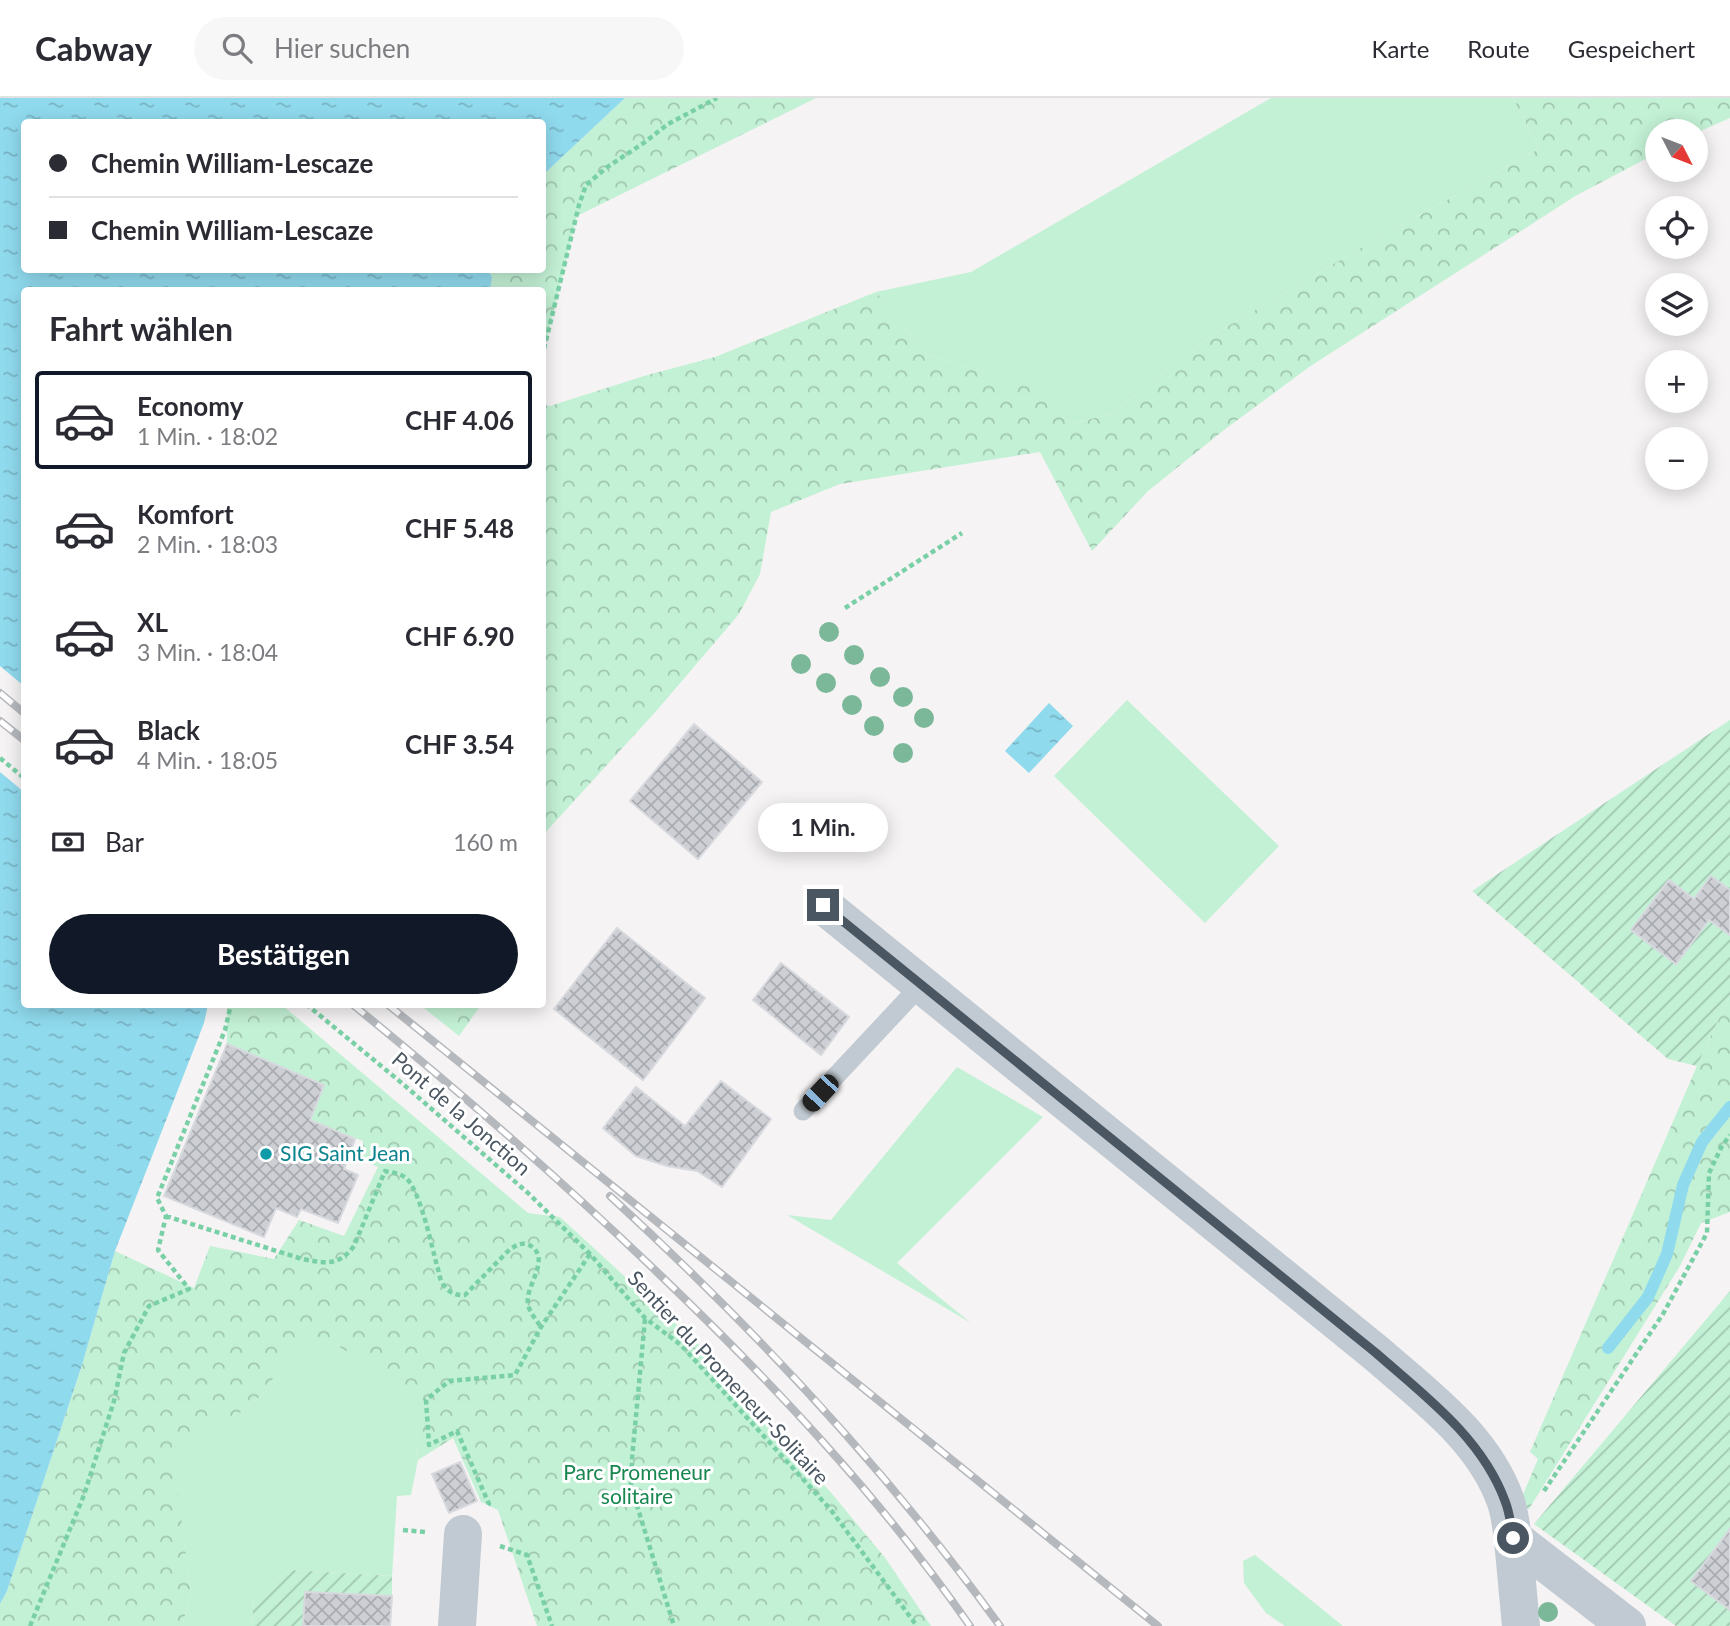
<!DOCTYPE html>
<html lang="de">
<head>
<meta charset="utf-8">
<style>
  :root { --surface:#fff; --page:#f7f7f7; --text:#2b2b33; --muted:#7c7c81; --line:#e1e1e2; --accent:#111827 }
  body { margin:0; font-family:Lato,sans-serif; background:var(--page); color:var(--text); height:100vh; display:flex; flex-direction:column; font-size:26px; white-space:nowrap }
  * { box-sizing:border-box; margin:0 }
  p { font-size:23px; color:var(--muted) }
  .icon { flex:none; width:38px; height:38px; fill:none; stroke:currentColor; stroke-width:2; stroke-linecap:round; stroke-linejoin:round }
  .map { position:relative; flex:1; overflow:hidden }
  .sheet { position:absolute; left:21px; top:189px; width:525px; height:721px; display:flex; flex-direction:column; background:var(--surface); border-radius:7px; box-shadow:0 4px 18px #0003 }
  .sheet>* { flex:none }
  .banner { position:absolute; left:21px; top:21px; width:525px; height:154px; border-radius:7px; box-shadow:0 4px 18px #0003; display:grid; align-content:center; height:154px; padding:0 28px; background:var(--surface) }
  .needle { width:46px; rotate:132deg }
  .tools { position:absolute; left:1645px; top:21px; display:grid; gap:14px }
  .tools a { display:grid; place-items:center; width:63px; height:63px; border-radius:50%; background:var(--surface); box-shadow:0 4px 18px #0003; font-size:35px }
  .end { position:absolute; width:32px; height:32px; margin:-16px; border:9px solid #4a5661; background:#fff; box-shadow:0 0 0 4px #fff }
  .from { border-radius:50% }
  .bubble { position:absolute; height:49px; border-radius:24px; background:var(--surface); box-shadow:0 4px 18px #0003; font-size:23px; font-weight:700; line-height:49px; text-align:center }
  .car { position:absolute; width:21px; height:42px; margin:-21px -10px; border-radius:9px; box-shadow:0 0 5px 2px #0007; background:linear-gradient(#222 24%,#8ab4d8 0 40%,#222 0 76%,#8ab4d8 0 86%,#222 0) }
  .banner b { display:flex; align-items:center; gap:24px; height:66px; font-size:26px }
  .banner b+b { border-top:2px solid var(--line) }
  .banner i { width:18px; height:18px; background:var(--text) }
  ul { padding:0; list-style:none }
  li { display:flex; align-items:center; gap:21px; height:98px; margin:0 14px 10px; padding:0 14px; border:4px solid transparent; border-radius:7px }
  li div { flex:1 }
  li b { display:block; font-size:26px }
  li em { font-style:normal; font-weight:700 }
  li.on { border-color:var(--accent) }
  li>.icon { width:63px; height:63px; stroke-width:1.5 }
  h2 { padding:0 28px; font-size:32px; line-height:84px }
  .pay { display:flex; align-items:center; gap:18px; height:77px; padding:0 28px; font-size:26px }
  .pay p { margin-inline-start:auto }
  .primary-button { display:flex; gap:14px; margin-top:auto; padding:14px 28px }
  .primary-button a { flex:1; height:80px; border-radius:42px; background:var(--accent); color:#fff; font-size:28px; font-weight:700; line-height:80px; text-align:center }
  header { display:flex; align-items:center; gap:42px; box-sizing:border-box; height:98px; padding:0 35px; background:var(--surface); border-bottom:2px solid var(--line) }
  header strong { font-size:33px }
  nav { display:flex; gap:38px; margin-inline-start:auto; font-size:24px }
  .search { width:490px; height:63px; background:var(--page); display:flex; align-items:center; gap:18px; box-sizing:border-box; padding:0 24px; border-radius:38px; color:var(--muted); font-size:26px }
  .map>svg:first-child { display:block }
  .grass { fill:#c3f1d5 }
  .forest { fill:url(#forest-crowns) }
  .garden { fill:url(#garden-furrows) }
  .water { fill:url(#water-ripples) }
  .pier { fill:#f5f3f3 }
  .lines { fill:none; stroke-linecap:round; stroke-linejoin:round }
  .stream { stroke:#90daee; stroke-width:12 }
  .building { fill:url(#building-cross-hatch); stroke:#d7d9de; stroke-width:2 }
  .path { stroke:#7ad0a6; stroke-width:4.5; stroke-dasharray:5 3.5; stroke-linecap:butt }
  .lane { stroke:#c1cad2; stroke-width:19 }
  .street { stroke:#c1cad2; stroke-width:38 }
  .rail-casing { stroke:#b5b8bd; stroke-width:8 }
  .rail { stroke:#fff; stroke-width:5; stroke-dasharray:16; stroke-linecap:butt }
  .tree { fill:#7bb799 }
  .route { stroke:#4a5661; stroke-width:9 }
  .culture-dot { fill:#0f9aa8; stroke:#fff; stroke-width:2.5 }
  .labels { text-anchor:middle; stroke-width:6; stroke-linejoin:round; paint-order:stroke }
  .street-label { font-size:21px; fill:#4a5661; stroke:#fff }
  .culture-label { font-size:21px; fill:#0d838f; stroke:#fff; text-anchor:start }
  .park-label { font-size:21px; fill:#17864f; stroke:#fff }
</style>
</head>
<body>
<header>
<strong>Cabway</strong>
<div class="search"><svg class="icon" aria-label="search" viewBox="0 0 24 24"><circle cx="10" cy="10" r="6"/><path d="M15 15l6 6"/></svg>Hier suchen</div>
<nav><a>Karte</a><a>Route</a><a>Gespeichert</a></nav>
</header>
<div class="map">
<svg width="1730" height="1528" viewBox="0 0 1730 1528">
  <defs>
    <pattern id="forest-crowns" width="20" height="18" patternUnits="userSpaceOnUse" patternTransform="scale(1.75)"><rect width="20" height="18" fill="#c3f1d5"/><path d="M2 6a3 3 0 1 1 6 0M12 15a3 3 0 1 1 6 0" fill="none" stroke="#a0c6b0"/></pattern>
    <pattern id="garden-furrows" width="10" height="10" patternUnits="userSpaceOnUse" patternTransform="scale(1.75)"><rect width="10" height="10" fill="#c3f1d5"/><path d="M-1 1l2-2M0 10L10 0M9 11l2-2" fill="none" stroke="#a0c6b0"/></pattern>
    <pattern id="water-ripples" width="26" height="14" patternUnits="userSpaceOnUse" patternTransform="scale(1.75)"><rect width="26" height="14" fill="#90daee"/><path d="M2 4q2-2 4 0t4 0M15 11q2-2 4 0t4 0" fill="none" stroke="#78b4c4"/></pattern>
    <pattern id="building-cross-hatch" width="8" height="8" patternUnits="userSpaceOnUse" patternTransform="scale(1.75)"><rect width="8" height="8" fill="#cdcfd5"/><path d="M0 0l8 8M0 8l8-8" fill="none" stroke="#a8abb0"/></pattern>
  </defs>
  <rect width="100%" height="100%" fill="#f5f3f3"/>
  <path class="grass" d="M1271,0H1513L1539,51L1378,140L1211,238L1111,316L1071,326L1028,289L927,257L876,194L971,174Z
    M1127,602L1279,748L1205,825L1054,678Z
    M957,969L1043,1019L897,1165L971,1225L787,1117L831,1122Z
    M327,1242L423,1297L417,1344L418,1362L411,1397L397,1398L392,1478L290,1472L254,1498L252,1528H182L191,1496L171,1348L243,1313L266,1293L289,1251Z
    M1255,1457L1343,1528H1285L1266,1515L1244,1485L1243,1463Z"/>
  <path class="forest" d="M625,0H816L577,118L543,258L542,192H490L492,179L488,172H542L543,77Z
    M1513,0H1730V20L1696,35V33H1657V55L1577,97L1309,269L1224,332L1148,393L1092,453L1040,354L840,386L771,414L760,476L739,516L658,611L543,737V307L550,308L644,278L715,259L876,194L927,257L1029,289L1071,326L1111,316L1211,238L1378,140L1539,51Z
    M1730,897V1114L1701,1125L1680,1168L1529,1411L1519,1406L1538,1361L1530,1354L1697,968Z
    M227,906L282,907L528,1115L560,1119L707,1254L833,1397L886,1461L931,1528H537L498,1412L481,1404L453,1340L418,1362L417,1344L422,1297L327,1242L289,1252L266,1293L243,1313L172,1348L191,1496L182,1528H0V1506L7,1493L82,1267L115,1153L194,1190L210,1148L274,1161L299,1122L344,1138L378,1069L362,1062L363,1043L309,1022L324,987L227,946Z
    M420,907H481L459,938Z"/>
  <path class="garden" d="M1730,622V897L1697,968L1668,961L1472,793Z
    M1730,1193V1528H1676L1534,1426Z
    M290,1472L392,1478V1498L305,1494L303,1528H252L254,1498Z"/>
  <path class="water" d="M0,0H625L543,77L542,24H24V172H488L492,179L490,192H24V906L208,907L204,925L115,1153L82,1267L7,1493L0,1506Z
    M1049,605L1073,628L1029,675L1005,653Z"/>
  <path class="pier" d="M0,568L24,588V694L0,674Z"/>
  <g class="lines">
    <path class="stream" d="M1608,1250L1648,1199L1667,1156L1683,1087L1702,1044L1730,1009"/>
  </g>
  <path class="building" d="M694,626L762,684L698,761L630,703Z
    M1711,778L1730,792V837L1709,822L1676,866L1631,832L1669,782L1694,801Z
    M617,830L705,900L643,982L554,911Z
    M781,865L849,919L821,957L753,902Z
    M227,946L324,987L310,1022L355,1041L344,1071L358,1077L338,1125L301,1111L297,1119L276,1110L264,1139L164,1098Z
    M721,983L771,1021L722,1089L697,1073L667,1068L636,1058L603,1030L636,989L685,1028Z
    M460,1364L477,1403L449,1415L432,1376Z
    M1730,1431V1512L1691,1483Z
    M305,1494L392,1498L390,1528H303Z"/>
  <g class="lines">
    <path class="path" d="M542,259L579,107L586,87L606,70L645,44L668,26L717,0
      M845,510L962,435
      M0,660L24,680
      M306,906L403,986L528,1095L590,1156L645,1220L681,1247L831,1412L917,1528
      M166,1118L302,1161C326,1165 338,1169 354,1148L385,1073C392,1075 400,1075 406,1080C420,1092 432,1149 437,1168C439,1173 439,1180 442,1184C446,1193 455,1198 465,1197L510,1151C517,1147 523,1143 531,1148C549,1160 530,1183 528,1199C526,1211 535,1220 541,1229
      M645,1221L632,1361L631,1388L674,1528
      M1544,1393L1663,1216L1707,1135L1709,1075L1722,1048L1730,1037
      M488,1407L489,1406L457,1333L429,1347L426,1302L449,1283L515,1277L541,1229L590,1156
      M403,1432L426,1434
      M500,1448L527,1457L552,1528
      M30,1528L84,1397L114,1303L124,1255L149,1208L189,1191L158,1152L166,1118L157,1100L225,932L231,906"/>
    <path class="lane" d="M803,1013L921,887"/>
    <path class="street" d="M823,807L1376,1255C1425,1298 1484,1340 1506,1404C1512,1423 1513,1444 1515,1463C1517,1485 1519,1506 1521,1528
      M1513,1440L1627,1528
      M457,1528L463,1436"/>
    <g class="rail-casing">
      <path id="rail" d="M0,595L24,615
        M0,623L24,642
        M352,906C458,992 560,1081 658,1175C772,1284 880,1399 970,1528
        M387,906L1158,1528
        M610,1098C753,1229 886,1371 1000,1528"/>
    </g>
    <use href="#rail" class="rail"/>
  </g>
  <g class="tree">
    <circle cx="829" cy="534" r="10"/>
    <circle cx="854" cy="557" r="10"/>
    <circle cx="801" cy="566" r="10"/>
    <circle cx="880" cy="579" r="10"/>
    <circle cx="826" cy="585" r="10"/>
    <circle cx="903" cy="599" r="10"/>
    <circle cx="852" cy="607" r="10"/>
    <circle cx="924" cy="620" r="10"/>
    <circle cx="874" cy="628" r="10"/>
    <circle cx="903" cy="655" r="10"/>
    <circle cx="1548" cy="1514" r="10"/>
  </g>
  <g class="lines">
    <path class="route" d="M823,807L1376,1255C1425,1298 1482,1340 1505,1403C1510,1415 1511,1428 1513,1440"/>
  </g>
  <circle class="culture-dot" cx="266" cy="1056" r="7"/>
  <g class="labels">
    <g class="street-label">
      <text transform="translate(461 1016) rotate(41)" y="7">Pont de la Jonction</text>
      <text transform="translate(728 1280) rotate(47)" y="7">Sentier du Promeneur-Solitaire</text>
    </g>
    <g class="culture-label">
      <text x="280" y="1063">SIG Saint Jean</text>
    </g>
    <g class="park-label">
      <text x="637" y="1382">Parc Promeneur<tspan x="637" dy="24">solitaire</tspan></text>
    </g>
  </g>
</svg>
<div class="tools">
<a><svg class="needle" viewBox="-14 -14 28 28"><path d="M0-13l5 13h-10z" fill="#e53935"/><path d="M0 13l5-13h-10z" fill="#7c7c81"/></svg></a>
<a><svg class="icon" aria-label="locate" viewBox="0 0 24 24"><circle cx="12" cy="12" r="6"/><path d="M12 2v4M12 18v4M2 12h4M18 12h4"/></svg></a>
<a><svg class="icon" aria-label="layers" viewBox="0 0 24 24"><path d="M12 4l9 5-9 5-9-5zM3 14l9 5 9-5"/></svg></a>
<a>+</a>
<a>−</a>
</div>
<i class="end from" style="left:1513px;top:1440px"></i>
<i class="end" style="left:823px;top:807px"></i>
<div class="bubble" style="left:758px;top:705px;width:130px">1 Min.</div>
<i class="car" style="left:820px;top:995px;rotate:223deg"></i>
<div class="banner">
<b><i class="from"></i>Chemin William-Lescaze</b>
<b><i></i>Chemin William-Lescaze</b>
</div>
<section class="sheet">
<h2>Fahrt wählen</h2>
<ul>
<li class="on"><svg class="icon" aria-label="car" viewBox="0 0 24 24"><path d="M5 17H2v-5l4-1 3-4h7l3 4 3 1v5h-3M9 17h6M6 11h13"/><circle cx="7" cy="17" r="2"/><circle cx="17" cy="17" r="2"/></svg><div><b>Economy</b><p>1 Min. · 18:02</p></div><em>CHF 4.06</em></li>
<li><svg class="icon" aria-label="car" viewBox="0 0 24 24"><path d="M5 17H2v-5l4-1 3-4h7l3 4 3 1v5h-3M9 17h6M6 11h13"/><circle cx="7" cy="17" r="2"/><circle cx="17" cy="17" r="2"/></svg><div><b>Komfort</b><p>2 Min. · 18:03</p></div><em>CHF 5.48</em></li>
<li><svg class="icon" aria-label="car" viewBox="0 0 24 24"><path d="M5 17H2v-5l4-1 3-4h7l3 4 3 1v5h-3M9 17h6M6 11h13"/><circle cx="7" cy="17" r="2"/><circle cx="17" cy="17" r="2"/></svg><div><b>XL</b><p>3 Min. · 18:04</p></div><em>CHF 6.90</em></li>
<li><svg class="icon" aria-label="car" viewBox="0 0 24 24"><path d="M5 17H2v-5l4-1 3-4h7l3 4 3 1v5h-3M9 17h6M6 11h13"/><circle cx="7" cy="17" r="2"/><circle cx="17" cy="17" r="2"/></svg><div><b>Black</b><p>4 Min. · 18:05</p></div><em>CHF 3.54</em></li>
</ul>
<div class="pay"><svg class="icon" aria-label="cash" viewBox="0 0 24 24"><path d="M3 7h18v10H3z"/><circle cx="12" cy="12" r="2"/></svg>Bar<p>160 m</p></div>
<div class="primary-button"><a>Bestätigen</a></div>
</section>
</div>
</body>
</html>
